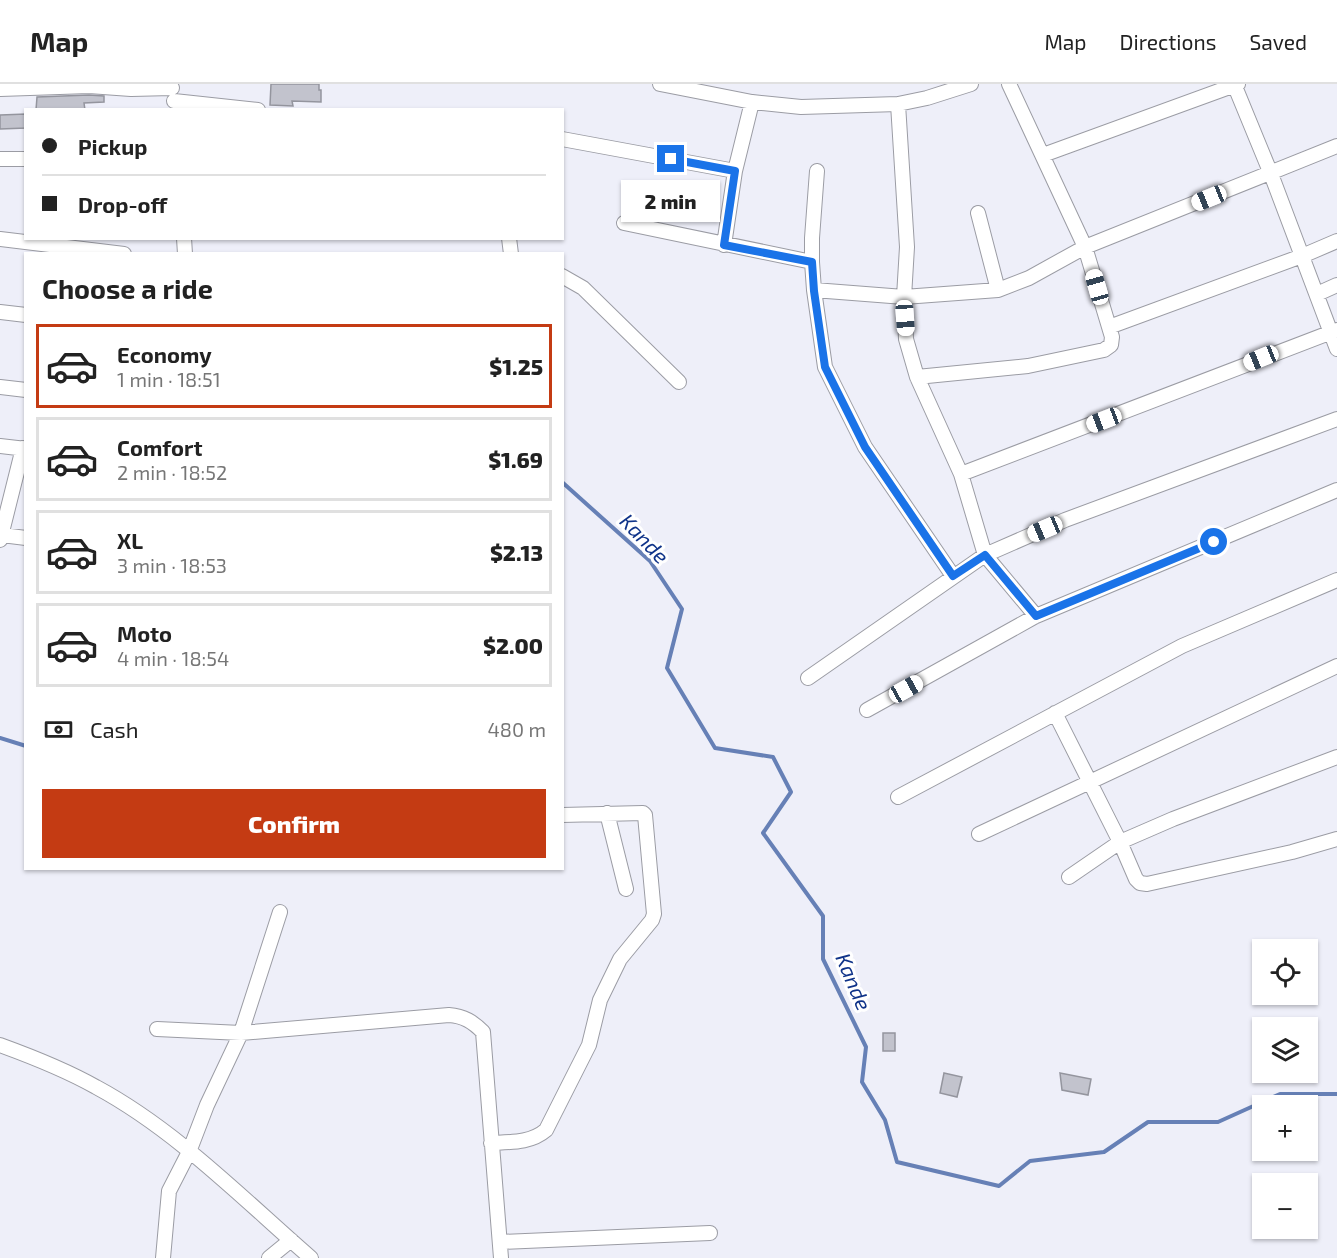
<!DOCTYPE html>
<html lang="en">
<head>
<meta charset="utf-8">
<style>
  :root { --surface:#fff; --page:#f6f6f6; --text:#222; --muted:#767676; --line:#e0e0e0; --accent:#c43b13 }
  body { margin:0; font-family:"Exo 2",sans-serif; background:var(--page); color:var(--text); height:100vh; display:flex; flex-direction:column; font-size:22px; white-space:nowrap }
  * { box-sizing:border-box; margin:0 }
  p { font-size:20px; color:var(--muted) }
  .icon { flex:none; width:33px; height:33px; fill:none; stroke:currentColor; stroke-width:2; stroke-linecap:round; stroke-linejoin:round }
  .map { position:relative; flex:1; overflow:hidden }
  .panel { position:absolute; left:24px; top:168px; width:540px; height:618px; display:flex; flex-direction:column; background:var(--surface); border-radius:0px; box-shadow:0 2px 4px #0004 }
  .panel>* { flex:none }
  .hud { position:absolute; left:24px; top:24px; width:540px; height:132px; border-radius:0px; box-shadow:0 2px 4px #0004; display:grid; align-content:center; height:132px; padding:0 18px; background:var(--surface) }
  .tools { position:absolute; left:1252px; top:855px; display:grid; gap:12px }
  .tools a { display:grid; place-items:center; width:66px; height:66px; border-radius:0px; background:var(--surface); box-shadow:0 2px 4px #0004; font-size:30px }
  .end { position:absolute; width:27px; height:27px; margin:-14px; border:8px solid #1a73e8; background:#fff; box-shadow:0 0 0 3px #fff }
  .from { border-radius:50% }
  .bubble { position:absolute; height:42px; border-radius:0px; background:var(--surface); box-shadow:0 2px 4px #0004; font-size:20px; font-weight:800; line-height:42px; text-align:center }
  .car { position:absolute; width:18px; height:36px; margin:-18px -9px; border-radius:8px; box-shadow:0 0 4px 2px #0007; background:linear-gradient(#fff 24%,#345 0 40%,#fff 0 76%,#345 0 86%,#fff 0) }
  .hud b { display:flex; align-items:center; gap:21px; height:57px; font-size:22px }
  .hud b+b { border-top:2px solid var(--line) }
  .hud i { width:15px; height:15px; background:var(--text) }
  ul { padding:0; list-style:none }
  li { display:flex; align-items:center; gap:18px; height:84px; margin:0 12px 9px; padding:0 6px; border:3px solid var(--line); border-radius:0px }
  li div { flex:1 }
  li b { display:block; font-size:22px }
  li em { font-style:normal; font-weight:800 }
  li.active { border-color:var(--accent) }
  li>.icon { width:54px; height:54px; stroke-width:1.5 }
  h2 { padding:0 18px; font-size:27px; line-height:72px }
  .pay { display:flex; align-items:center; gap:15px; height:66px; padding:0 18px; font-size:22px }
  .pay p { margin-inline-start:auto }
  .action { display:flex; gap:12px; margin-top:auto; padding:12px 18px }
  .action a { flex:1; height:69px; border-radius:0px; background:var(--accent); color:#fff; font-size:24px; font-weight:800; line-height:69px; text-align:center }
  header { display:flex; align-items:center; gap:36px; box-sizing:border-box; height:84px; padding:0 30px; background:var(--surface); border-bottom:2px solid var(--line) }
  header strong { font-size:28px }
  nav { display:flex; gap:33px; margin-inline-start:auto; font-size:21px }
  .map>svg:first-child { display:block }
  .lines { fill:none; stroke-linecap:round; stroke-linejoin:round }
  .stream { stroke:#6680b6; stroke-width:4 }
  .building { fill:#c2c3cd; stroke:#94959e; stroke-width:1.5 }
  .minor-casing { stroke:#9b9ca4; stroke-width:16 }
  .minor { stroke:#fff; stroke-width:14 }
  .route { stroke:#1a73e8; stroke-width:8 }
  .labels { text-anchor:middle; stroke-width:6; stroke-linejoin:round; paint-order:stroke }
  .water-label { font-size:21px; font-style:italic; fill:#0f3389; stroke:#fff }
</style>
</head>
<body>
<header>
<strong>Map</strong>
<nav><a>Map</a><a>Directions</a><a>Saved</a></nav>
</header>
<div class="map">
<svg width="1337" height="1174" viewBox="0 0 1337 1174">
  <rect width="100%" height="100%" fill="#eeeff9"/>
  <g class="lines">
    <path class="stream" d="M562,398L650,477L682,525L667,584L715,664L773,673L791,708L763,749L823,832V875L866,963L862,998L885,1036L897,1078L999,1102L1030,1077L1104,1068L1148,1038H1218L1280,1010H1337
      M0,654L26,662"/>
  </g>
  <path class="building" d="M271,0H319V6H321V18L292,17L293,22L270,21Z
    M89,11L104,12V18L84,19L85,26H36L37,13Z
    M26,30V44L0,45V31Z
    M883,949H895V967H883Z
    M944,989L962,993L957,1013L940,1009Z
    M1060,989L1091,995L1088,1011L1062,1006Z"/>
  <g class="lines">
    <g class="minor-casing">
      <path id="minor" d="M660,0L752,18L801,23L898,20L927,14L971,0
        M1234,0L1271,90L1337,265
        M0,5L89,2L131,5L172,4
        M174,17L258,26
        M898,20L907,163L904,213L906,255L917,293L961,390L985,471L1036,532
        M562,55L735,87
        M1043,71L1238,0
        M0,75H26
        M817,87L812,154V178L814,206L825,283L865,363L953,492
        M978,129L998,206
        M624,139L812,178
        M184,154L185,170
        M509,154L511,170
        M0,155L124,170
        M724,161L735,87L752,18
        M562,192L583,204L679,298
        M814,206L904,213L998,206L1029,194L1085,163L1337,62
        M1317,210L1337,201
        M0,228L26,231
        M1109,243L1302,172L1337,157
        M917,293L1028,282L1104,266L1111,261L1112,253L1085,163L1009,0
        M0,303L26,306
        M0,362L26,365
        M961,390L1337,246
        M2,451L26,454
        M0,456L23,364
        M808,594L985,471L1065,436L1337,335
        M867,626L1036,532L1337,406
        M1055,629L1120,758L1136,795L1140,799L1147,800L1292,768L1337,755
        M898,713L1182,562L1337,496
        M607,729L626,805
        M979,750L1337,582
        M1069,793L1120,758L1173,735L1337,673
        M157,945L241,949L449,931C464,932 473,938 483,948L501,1174
        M0,961C33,973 66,986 96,1003C176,1046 243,1115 311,1174
        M491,1059C511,1058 531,1059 546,1046L589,961L600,916L620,875L652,836L654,830L645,731L643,729L562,731
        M500,1158L710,1149
        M163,1174L169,1107L189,1068L207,1021L241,949L280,828
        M269,1174L291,1156"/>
    </g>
    <use href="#minor" class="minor"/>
  </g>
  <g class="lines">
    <path class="route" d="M671,75L735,87L724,161L812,178L814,207L825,283L865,363L953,492L985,471L1036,532L1214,458"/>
  </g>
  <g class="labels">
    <g class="water-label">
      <text transform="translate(644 455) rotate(46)" y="7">Kande</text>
      <text transform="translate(853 898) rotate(67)" y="7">Kande</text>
    </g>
  </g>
</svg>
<div class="tools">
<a><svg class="icon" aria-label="locate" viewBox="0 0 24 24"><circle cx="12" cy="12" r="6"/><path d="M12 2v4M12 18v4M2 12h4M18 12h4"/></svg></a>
<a><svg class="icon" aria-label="layers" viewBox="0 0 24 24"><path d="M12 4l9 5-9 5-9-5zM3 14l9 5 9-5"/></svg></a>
<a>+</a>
<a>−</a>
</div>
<i class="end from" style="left:1214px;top:458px"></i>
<i class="end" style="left:671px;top:75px"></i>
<div class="bubble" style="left:621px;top:96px;width:99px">2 min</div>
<i class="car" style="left:1209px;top:114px;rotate:248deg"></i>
<i class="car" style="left:1097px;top:203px;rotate:344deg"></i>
<i class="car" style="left:905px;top:234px;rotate:176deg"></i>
<i class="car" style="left:1261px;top:274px;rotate:248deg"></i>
<i class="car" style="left:1104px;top:336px;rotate:249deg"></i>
<i class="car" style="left:1045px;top:445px;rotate:247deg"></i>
<i class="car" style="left:906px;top:605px;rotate:61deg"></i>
<div class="hud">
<b><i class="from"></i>Pickup</b>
<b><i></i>Drop-off</b>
</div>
<section class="panel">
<h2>Choose a ride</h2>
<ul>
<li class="active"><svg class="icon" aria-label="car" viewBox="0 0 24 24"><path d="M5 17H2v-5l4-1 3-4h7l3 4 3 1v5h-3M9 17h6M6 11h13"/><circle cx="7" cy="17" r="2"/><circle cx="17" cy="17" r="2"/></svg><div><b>Economy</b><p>1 min · 18:51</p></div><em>$1.25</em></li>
<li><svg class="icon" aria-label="car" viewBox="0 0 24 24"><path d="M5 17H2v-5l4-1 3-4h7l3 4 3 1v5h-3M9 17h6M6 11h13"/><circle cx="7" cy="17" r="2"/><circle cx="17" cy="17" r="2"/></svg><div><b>Comfort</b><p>2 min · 18:52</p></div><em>$1.69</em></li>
<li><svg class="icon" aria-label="car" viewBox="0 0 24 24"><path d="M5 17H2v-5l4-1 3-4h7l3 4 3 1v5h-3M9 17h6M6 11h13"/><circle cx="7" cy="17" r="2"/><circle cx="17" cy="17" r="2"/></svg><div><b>XL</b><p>3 min · 18:53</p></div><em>$2.13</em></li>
<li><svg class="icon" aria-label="car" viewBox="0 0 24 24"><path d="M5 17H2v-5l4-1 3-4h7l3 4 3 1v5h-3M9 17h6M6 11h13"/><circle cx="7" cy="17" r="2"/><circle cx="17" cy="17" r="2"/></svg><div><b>Moto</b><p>4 min · 18:54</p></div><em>$2.00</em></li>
</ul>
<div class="pay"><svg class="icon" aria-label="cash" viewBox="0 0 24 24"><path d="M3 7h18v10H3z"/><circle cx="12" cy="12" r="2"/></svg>Cash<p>480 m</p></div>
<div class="action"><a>Confirm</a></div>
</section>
</div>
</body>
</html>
